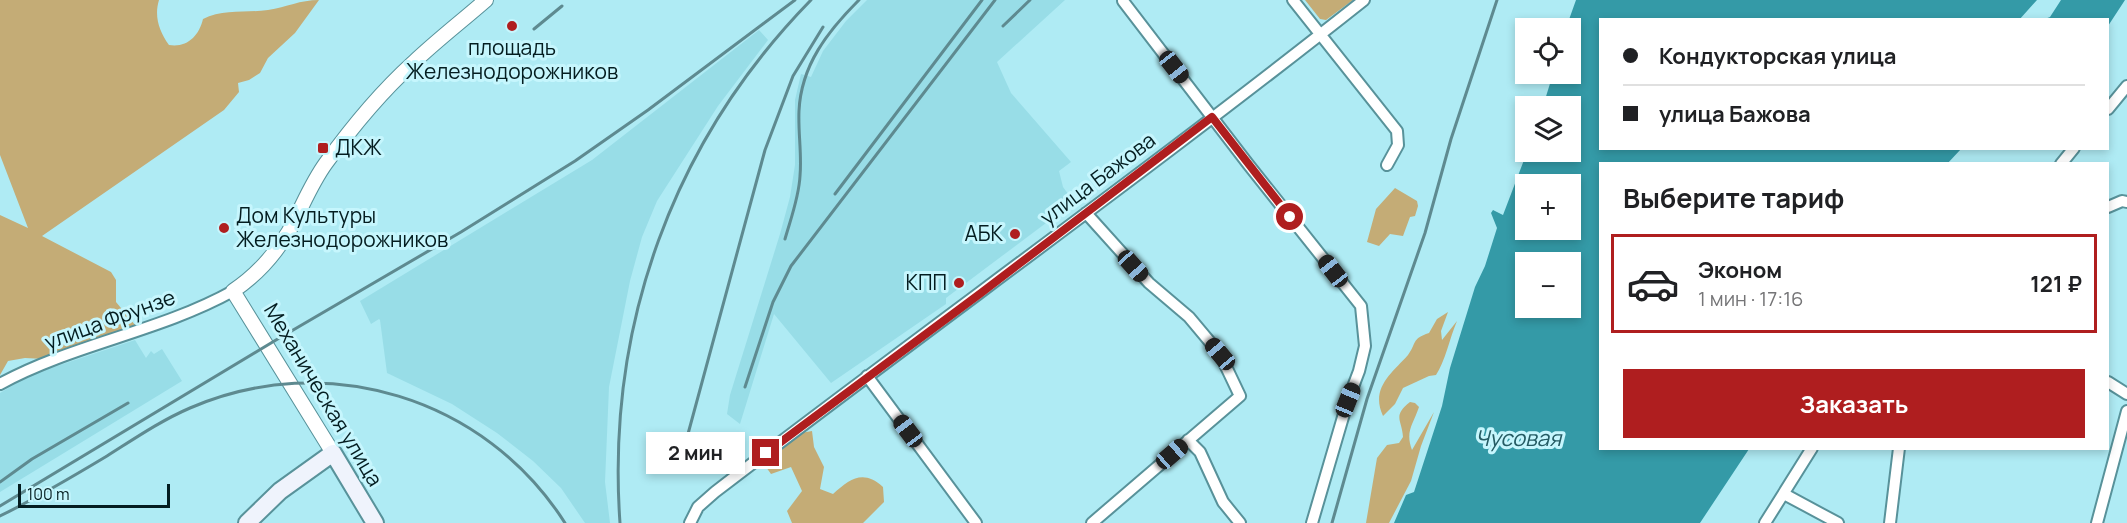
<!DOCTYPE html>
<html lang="ru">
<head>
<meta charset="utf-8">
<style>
  :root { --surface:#fff; --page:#f6f6f6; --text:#202124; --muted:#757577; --line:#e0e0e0; --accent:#af1e1f }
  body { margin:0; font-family:Manrope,sans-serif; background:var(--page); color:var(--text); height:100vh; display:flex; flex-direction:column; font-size:22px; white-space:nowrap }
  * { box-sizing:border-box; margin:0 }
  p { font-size:20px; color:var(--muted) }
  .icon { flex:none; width:33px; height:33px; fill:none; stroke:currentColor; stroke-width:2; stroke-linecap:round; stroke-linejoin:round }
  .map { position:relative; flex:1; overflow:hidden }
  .panel { position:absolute; left:1599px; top:162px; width:510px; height:288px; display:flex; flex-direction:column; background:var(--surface); border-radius:0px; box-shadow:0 3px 9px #0003 }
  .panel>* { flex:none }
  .banner { position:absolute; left:1599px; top:18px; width:510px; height:132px; border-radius:0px; box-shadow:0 3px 9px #0003; display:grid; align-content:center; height:132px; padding:0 24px; background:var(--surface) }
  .buttons { position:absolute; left:1515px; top:18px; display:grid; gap:12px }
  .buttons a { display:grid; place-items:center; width:66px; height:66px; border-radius:0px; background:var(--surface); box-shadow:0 3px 9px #0003; font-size:30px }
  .scale { position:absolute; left:18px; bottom:15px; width:152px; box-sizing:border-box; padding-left:6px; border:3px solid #041d20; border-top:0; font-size:16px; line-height:21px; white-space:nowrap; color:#041d20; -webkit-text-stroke:4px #c6f6fd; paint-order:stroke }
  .end { position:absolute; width:27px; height:27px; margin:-14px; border:8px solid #af1e1f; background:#fff; box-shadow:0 0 0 3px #fff }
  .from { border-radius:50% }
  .bubble { position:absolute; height:42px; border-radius:0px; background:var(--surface); box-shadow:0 3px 9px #0003; font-size:20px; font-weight:700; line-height:42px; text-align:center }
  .car { position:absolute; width:18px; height:36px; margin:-18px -9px; border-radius:8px; box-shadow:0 0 4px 2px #0007; background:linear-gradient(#222 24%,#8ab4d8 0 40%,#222 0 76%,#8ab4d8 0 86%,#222 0) }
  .banner b { display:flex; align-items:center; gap:21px; height:57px; font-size:22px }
  .banner b+b { border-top:2px solid var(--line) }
  .banner i { width:15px; height:15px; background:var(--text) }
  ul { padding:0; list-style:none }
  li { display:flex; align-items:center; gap:18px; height:99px; margin:0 12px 9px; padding:0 12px; border:3px solid var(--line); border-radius:0px }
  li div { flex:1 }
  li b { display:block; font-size:22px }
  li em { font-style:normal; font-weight:700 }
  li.selected { border-color:var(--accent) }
  li>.icon { width:54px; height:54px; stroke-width:1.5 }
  h2 { padding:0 24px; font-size:27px; line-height:72px }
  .action { display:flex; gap:12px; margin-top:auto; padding:12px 24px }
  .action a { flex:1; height:69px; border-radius:0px; background:var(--accent); color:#fff; font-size:24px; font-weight:700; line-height:69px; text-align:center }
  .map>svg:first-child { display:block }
  .built { fill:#98dde7 }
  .green { fill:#c4ac76 }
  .water { fill:#349aa7; fill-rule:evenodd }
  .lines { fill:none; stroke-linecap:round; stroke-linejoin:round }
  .minor-casing { stroke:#58929a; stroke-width:14 }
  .tertiary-casing { stroke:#58929a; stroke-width:16 }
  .secondary-casing { stroke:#58929a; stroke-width:20 }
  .minor { stroke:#fff; stroke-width:10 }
  .tertiary { stroke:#fff; stroke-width:14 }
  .secondary { stroke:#eff3fc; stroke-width:16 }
  .rail { stroke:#5e8a90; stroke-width:3 }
  .route { stroke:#af1e1f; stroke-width:8 }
  .poi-dot { fill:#af1e1f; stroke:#c6f6fd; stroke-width:2 }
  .labels { text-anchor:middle; stroke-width:6; stroke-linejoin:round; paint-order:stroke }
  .poi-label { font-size:21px; fill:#041d20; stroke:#c6f6fd; text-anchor:start }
  .street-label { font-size:21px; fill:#041d20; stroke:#c6f6fd }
  .water-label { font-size:22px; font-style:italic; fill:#255c64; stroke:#c6f6fd }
</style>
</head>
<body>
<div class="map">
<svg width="2127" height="523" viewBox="0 0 2127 523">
  <rect width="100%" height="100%" fill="#afebf4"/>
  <path class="built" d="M867,0H1065L997,62L1011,93L1071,162L1059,171L1063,187L1074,202L946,298V304L831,383L774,314L740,424L727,414L730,395L780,234L790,197L795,165V100L801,74L811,77L823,51L846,21Z
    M759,30L768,40L718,106L657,201L642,237L630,281L609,387L605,482L610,523H585L561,488L533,461L497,433L452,404L387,373L380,320L379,319L371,324L360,301L592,160Z
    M135,340L146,358L151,351L154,354L162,349L182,381L0,492V393L30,375Z"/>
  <path class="green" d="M0,0H159C154,16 159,31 169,45C187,48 199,36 203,19C223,9 247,13 268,10C287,7 300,0 319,0L295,33L268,58L260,73L249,80L238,83L239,92L224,110L42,236L111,272L116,280V302L135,325L44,359L25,358L8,361L0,375V215L28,228L0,155Z
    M1305,0H1353L1326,20L1320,19Z
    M1395,188L1417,201L1418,206L1415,216L1410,217L1403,236L1390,234L1379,246L1367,242L1376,209Z
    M1448,312L1441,331L1442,340L1457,321C1450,337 1445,362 1436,375L1429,376L1403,388L1395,404L1383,416C1370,388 1392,373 1408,355C1417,343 1411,339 1429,333L1437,319Z
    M1410,402L1415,403L1419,407C1413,425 1405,431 1412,450L1434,412L1421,446L1411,481L1389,523H1366L1377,458L1387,445L1399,443L1403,437C1402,420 1392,416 1410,402Z
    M812,431L814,447L824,467L820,489L833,494C850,479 863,469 883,487L884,502L863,523H792L787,511L802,491L791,467L771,474L766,467L770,460L801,433Z"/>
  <path class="water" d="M1576,0H2037L2019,20H1600V148L1961,149L1947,164H1600V448L1749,449L1700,523H1394L1406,495L1414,492L1442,406L1450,368L1475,287L1485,266L1497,228L1491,213L1493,210L1503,215L1527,152H1570V106H1543L1553,74H1570V28H1566ZM1526,184H1570V230H1526ZM1526,262H1570V308H1526Z
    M2061,0H2125L2108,26V20L2045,19L2050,17Z"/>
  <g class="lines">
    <g class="minor-casing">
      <path id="minor" d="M1293,0L1397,131L1398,145L1387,165
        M1123,1L1248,164L1361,306L1365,346L1359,371L1348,400L1312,523
        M2108,109L2127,86
        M2061,164L2074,148
        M2108,207L2122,201L2127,202
        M1086,213L1149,283L1189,317L1220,354L1240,396L1092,523
        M867,376L976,523
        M2108,382L2127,394
        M0,384C73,344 159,332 233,291
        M1188,440L1200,452L1223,502L1240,523
        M1784,494L1838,523
        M690,523L698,507L715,492C930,327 1151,169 1364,0
        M1765,523L1812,448
        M1890,523L1899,448
        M2097,523L2127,411"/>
    </g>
    <g class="tertiary-casing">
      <path id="tertiary" d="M333,453L233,291C257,275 274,256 289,231C302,208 310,185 326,163C352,127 380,93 413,63C436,41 462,21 486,0"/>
    </g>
    <g class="secondary-casing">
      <path id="secondary" d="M247,523L280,491L333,453L375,523"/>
    </g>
    <use href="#minor" class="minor"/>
    <use href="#tertiary" class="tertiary"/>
    <use href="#secondary" class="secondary"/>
    <path class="rail" d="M1003,26L1030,0
      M534,29L562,6
      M835,194L982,0
      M785,239C791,218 799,197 800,176C802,154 798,133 799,111C801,65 828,31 859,0
      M745,387L773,302L791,266L995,0
      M682,456L765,150L793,76L823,27
      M0,482L32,459L128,403
      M0,506L276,340L461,232L575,161L648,110L795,0
      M0,516C37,498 72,477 107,456C134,439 160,421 190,408C326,349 485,397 565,523
      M620,523C606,326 673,141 811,0
      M1332,523L1367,399L1425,233L1451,139L1497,0"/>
  </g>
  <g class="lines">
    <path class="route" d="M766,453L981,293L1212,117L1290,217"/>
  </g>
  <g class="poi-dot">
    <circle cx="512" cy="26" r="6"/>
    <rect x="317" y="142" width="12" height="12" rx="3"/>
    <circle cx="224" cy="228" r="6"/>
    <circle cx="1015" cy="234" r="6"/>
    <circle cx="959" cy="283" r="6"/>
  </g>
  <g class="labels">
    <g class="poi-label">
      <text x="512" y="55" text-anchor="middle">площадь<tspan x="512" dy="24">Железнодорожников</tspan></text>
      <text x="335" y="155">ДКЖ</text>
      <text x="236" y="223">Дом Культуры<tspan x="236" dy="24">Железнодорожников</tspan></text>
      <text x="1003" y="241" text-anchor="end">АБК</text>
      <text x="947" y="290" text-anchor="end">КПП</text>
    </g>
    <g class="street-label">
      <text transform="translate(1098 179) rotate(-37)" y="7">улица Бажова</text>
      <text transform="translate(110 320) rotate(-20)" y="7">улица Фрунзе</text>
      <text transform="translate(323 395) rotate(59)" y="7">Механическая улица</text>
    </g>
    <g class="water-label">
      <text x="1518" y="446">Чусовая</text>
    </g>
  </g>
</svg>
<div class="buttons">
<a><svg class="icon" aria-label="locate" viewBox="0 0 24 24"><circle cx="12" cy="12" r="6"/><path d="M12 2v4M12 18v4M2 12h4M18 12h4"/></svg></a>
<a><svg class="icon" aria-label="layers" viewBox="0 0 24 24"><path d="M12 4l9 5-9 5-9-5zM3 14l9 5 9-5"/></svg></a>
<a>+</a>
<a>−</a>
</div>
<div class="scale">100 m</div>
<i class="end from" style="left:1290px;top:217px"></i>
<i class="end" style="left:766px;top:453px"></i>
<div class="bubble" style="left:646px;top:432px;width:99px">2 мин</div>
<i class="car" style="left:1174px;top:67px;rotate:142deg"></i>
<i class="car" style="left:1133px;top:266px;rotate:138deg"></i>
<i class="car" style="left:1333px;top:271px;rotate:322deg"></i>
<i class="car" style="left:1220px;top:354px;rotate:320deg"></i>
<i class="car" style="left:1348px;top:400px;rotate:22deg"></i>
<i class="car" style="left:908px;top:431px;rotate:323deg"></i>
<i class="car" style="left:1172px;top:454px;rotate:49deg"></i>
<div class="banner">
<b><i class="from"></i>Кондукторская улица</b>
<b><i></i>улица Бажова</b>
</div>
<section class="panel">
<h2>Выберите тариф</h2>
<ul>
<li class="selected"><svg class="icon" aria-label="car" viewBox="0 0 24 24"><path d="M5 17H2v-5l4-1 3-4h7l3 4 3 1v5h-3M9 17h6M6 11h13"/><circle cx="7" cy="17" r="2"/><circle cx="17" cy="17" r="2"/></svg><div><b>Эконом</b><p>1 мин · 17:16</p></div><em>121 ₽</em></li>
</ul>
<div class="action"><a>Заказать</a></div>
</section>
</div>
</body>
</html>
